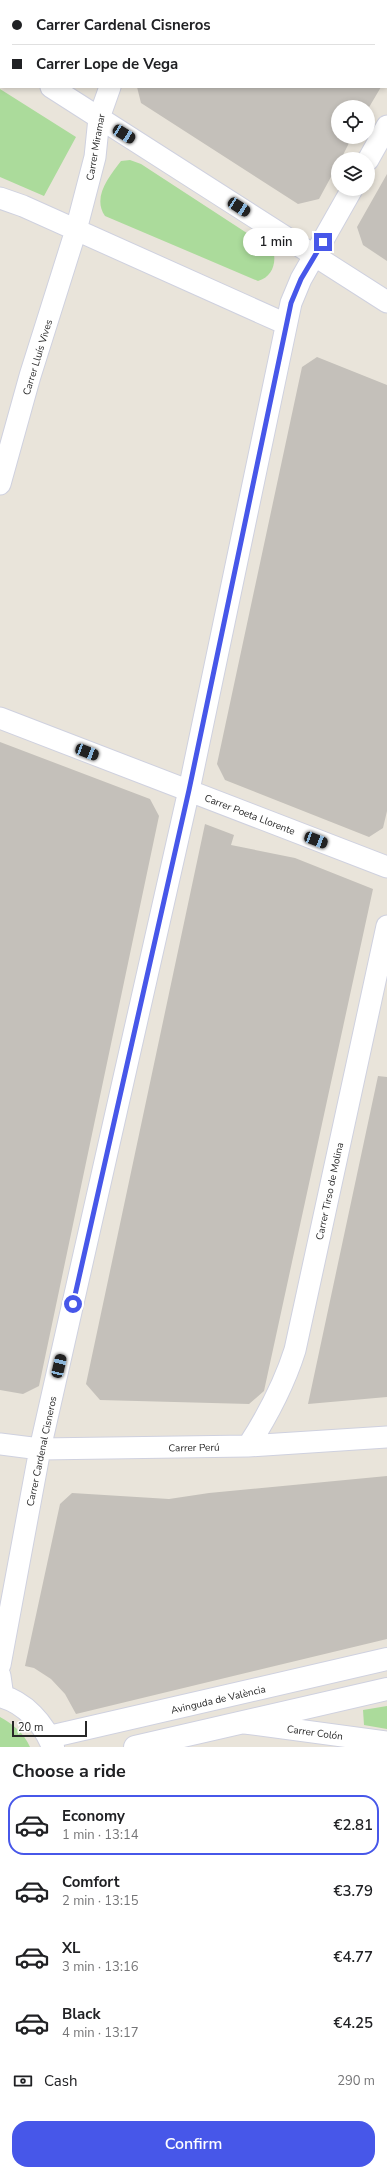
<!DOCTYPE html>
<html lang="en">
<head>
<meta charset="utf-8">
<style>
  :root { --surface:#fff; --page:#f2f2f2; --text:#202124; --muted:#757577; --line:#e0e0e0; --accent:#4757e9 }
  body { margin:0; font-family:"Nunito Sans",sans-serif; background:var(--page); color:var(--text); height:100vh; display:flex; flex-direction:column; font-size:15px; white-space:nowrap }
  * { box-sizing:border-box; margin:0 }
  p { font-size:13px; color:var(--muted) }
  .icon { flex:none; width:22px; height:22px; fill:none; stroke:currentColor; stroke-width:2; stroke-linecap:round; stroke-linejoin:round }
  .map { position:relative; height:1747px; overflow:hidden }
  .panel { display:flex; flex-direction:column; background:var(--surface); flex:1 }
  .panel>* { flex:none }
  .guide { position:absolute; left:0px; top:0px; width:387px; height:88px; box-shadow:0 2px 6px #0003; display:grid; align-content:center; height:88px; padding:0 12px; background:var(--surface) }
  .fabs { position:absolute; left:331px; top:100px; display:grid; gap:8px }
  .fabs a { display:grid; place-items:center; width:44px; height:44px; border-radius:50%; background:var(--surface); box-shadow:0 2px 6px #0003; font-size:20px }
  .scale { position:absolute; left:12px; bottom:10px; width:75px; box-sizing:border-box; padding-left:4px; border:2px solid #272727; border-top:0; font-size:11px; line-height:14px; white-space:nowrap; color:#272727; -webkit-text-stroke:3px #fff; paint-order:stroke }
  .end { position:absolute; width:18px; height:18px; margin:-9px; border:5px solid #4757e9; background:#fff; box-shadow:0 0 0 2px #fff }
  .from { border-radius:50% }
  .bubble { position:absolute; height:28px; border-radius:14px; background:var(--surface); box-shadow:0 2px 6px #0003; font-size:13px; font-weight:600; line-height:28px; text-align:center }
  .car { position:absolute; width:12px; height:24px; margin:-12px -6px; border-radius:5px; box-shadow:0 0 3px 1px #0007; background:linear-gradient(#222 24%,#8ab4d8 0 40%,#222 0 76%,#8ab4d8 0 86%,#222 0) }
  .guide b { display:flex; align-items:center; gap:14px; height:38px; font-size:15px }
  .guide b+b { border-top:1px solid var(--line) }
  .guide i { width:10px; height:10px; background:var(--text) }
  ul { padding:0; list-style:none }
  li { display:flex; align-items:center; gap:12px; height:60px; margin:0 8px 6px; padding:0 4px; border:2px solid transparent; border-radius:16px }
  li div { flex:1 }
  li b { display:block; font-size:15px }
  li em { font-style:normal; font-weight:600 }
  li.on { border-color:var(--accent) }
  li>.icon { width:36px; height:36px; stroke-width:1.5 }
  h2 { padding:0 12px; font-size:18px; line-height:48px }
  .pay { display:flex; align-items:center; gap:10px; height:44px; padding:0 12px; font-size:15px }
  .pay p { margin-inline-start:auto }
  .action { display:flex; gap:8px; margin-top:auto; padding:8px 12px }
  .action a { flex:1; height:46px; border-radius:16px; background:var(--accent); color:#fff; font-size:16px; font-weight:600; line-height:46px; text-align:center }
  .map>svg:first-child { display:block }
  .green { fill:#abdb9b }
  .building { fill:#c4c0ba }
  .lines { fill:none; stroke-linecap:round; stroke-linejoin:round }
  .street-casing { stroke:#cfd1df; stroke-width:23 }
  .secondary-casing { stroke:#cfd1df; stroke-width:24 }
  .street { stroke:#fff; stroke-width:21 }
  .secondary { stroke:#fff; stroke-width:22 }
  .route { stroke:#4757e9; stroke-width:5 }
  .labels { text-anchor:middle; stroke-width:3; stroke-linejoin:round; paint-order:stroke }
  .street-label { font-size:10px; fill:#272727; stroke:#fff }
</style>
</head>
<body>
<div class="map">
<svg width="387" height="1747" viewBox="0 0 387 1747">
  <rect width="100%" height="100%" fill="#e9e4da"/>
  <path class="green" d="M0,89L76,137L44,196L0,177Z
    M130,160L141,164L273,250C277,263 272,277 258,281L105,216C92,197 109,177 121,161Z
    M387,1706V1729L364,1725L363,1710Z
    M0,1717C13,1724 24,1733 30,1747H0Z"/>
  <path class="building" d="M137,87H381L368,109V107H338V137H352L341,159H338V164L319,199L298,204L141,103Z
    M387,174V261L363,245L357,227Z
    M317,357L387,385V811L383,828L369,837L225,780L217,764L302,367Z
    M0,742L150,799L159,816L39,1386L23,1394L0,1390Z
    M205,824L234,835L231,845L295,858L373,889L264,1391L249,1404L100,1400L86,1384Z
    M378,1076L387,1077V1397L308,1404Z
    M387,1476V1639L76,1714L65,1694L51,1679L34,1668L25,1666L60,1504L72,1493L169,1499L209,1493Z"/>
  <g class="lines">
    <g class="street-casing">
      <path id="street" d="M156,1L157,0
        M0,53L1,54
        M51,87L387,302
        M368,160L387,126
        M0,198L23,206L286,324
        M0,484L30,376L76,230L95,157L99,118L110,87
        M0,718L387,867
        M0,1444L40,1449L248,1446L387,1437
        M248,1446C268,1415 284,1385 295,1350L387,926
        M0,1665L40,1449L189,790L291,303L301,279L352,189
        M0,1676L3,1697
        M245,1723L387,1742"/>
    </g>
    <g class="secondary-casing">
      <path id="secondary" d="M0,1696C25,1702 44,1724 53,1747
        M49,1737L387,1659
        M135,1747L387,1689"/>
    </g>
    <use href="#street" class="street"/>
    <use href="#secondary" class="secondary"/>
  </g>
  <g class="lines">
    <path class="route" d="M73,1304L189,790L291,303L301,279L323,242"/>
  </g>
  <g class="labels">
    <g class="street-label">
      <text transform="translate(95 147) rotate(-80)" y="4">Carrer Miramar</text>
      <text transform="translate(37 357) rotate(-73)" y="4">Carrer Lluís Vives</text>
      <text transform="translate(250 814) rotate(21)" y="4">Carrer Poeta Llorente</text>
      <text transform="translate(329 1191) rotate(-78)" y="4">Carrer Tirso de Molina</text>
      <text transform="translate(194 1447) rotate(-1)" y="4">Carrer Perú</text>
      <text transform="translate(41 1451) rotate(-78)" y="4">Carrer Cardenal Cisneros</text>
      <text transform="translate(218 1699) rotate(-13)" y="4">Avinguda de València</text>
      <text transform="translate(315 1732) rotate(8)" y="4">Carrer Colón</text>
    </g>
  </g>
</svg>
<div class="fabs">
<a><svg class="icon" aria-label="locate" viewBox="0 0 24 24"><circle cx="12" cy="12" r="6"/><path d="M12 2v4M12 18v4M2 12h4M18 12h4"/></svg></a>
<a><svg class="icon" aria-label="layers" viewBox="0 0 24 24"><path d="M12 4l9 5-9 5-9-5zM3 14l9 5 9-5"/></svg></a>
</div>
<div class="scale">20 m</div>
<i class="end from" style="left:73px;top:1304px"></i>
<i class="end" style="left:323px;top:242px"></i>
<div class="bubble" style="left:243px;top:228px;width:66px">1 min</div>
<i class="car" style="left:124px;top:134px;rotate:122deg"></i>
<i class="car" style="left:239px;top:207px;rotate:123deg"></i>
<i class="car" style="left:87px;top:752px;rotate:111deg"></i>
<i class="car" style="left:316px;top:840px;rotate:111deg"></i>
<i class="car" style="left:59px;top:1366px;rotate:13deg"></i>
<div class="guide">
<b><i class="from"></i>Carrer Cardenal Cisneros</b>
<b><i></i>Carrer Lope de Vega</b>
</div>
</div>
<section class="panel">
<h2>Choose a ride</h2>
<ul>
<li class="on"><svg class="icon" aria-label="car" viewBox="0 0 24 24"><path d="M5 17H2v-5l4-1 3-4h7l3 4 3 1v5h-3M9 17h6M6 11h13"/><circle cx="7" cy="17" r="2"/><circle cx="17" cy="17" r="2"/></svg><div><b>Economy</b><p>1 min · 13:14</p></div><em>€2.81</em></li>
<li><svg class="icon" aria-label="car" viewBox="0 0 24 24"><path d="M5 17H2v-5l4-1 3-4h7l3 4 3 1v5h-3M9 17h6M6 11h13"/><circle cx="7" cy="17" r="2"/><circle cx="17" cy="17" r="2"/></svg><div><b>Comfort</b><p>2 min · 13:15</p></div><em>€3.79</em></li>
<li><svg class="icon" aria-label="car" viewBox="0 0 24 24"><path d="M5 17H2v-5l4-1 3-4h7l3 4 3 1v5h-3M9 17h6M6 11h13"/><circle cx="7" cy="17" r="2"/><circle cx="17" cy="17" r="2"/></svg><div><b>XL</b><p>3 min · 13:16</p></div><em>€4.77</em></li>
<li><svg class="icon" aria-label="car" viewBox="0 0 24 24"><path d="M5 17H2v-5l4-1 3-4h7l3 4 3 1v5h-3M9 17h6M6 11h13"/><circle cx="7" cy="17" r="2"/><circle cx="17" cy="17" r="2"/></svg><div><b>Black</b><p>4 min · 13:17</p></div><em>€4.25</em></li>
</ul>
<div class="pay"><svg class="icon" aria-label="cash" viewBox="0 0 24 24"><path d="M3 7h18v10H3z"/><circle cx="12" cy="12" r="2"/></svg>Cash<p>290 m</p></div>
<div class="action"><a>Confirm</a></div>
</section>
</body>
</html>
